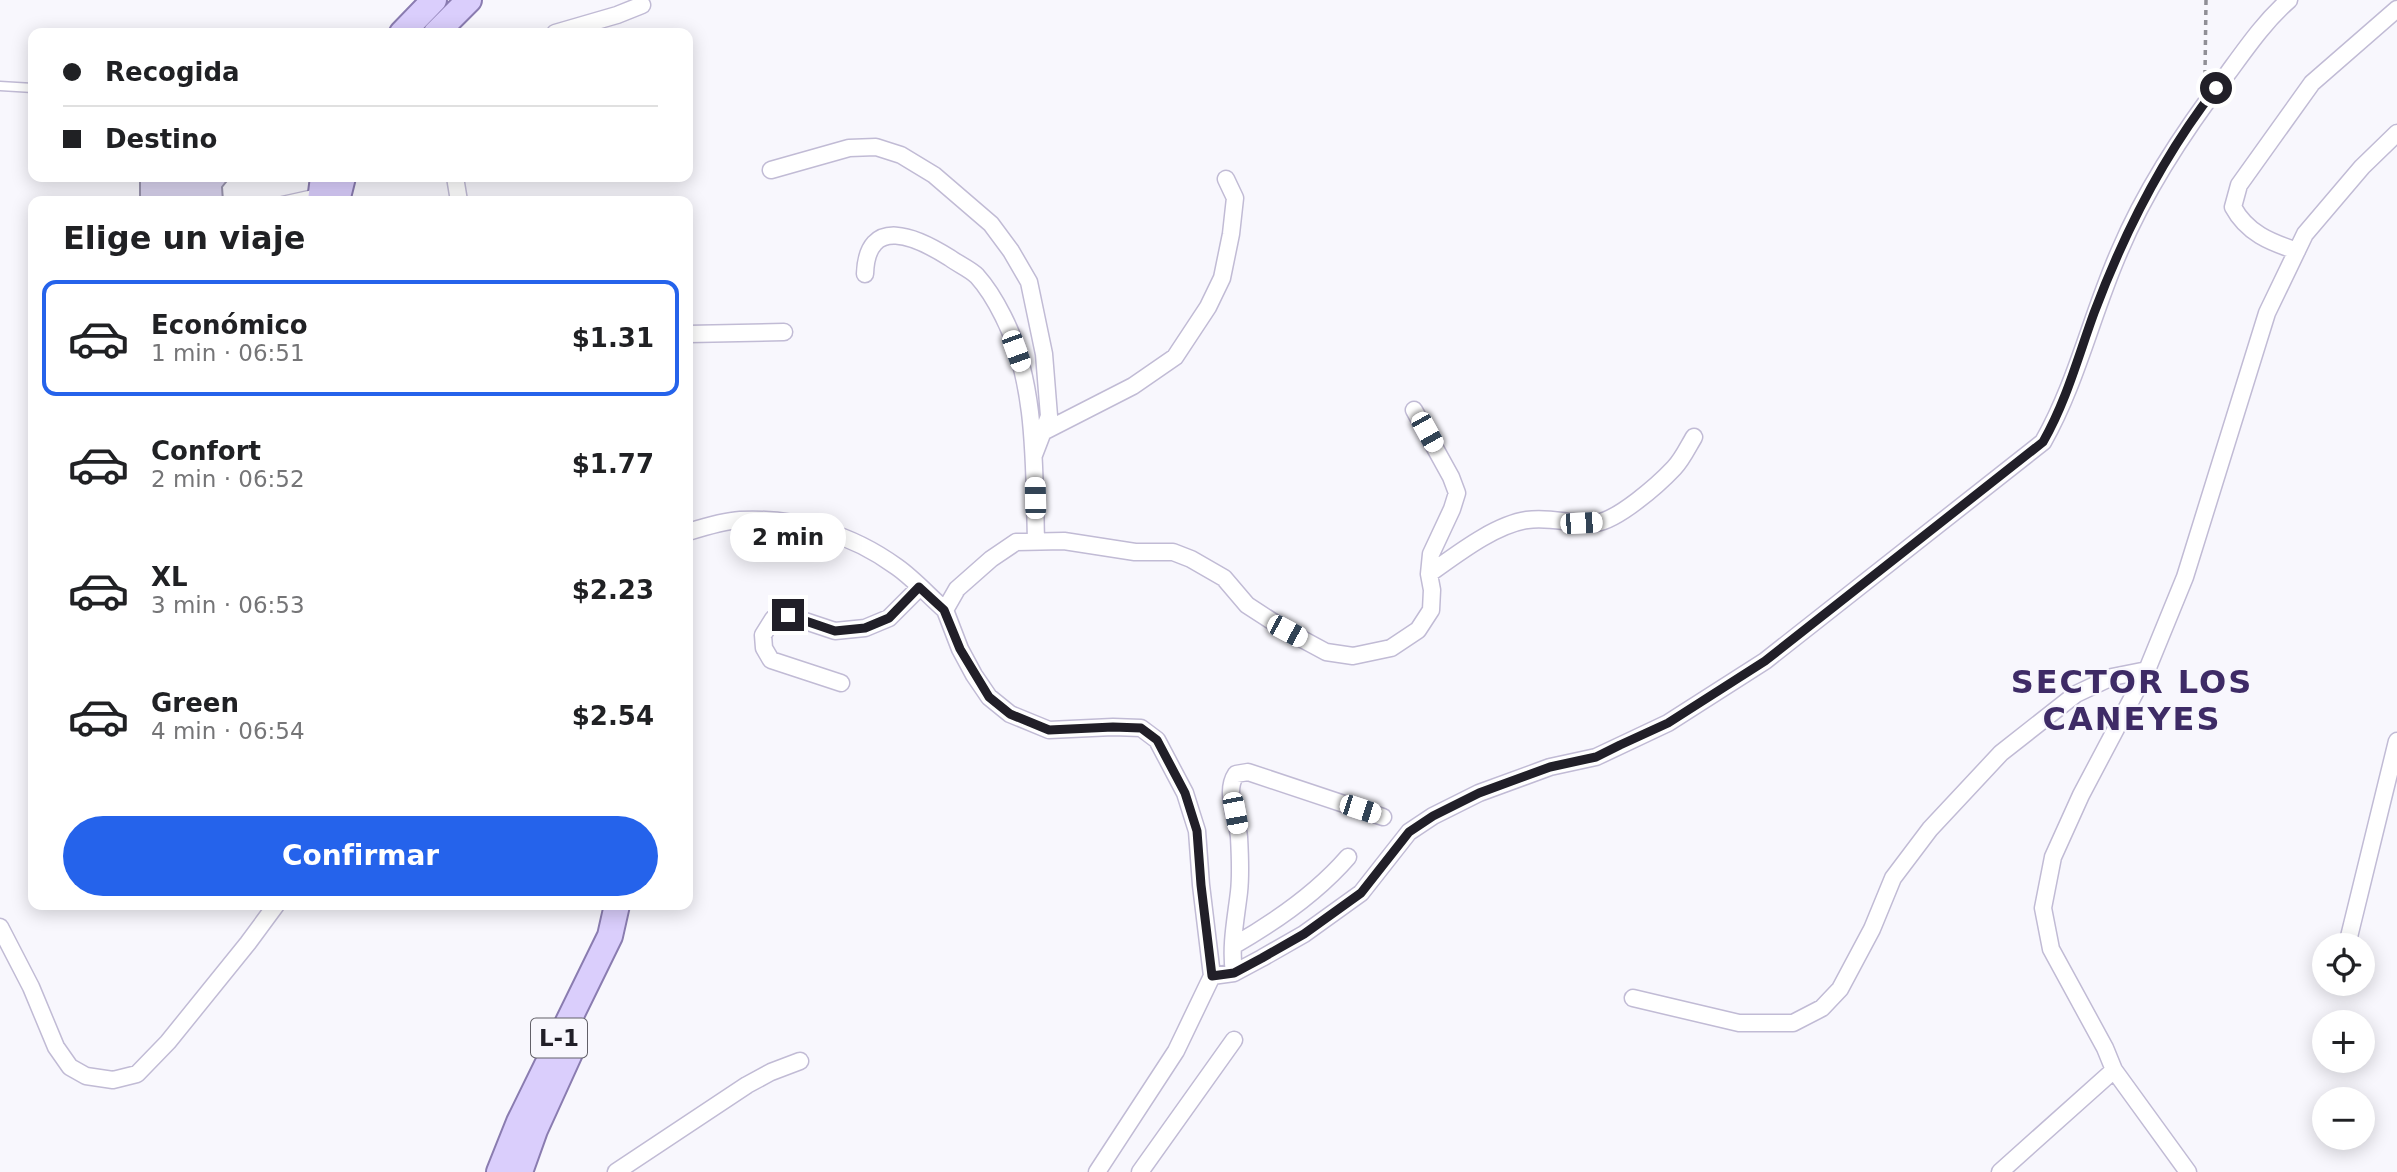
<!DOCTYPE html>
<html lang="es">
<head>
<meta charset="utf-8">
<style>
  :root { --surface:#fff; --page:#f2f2f2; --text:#202124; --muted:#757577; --line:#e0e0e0; --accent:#2563eb }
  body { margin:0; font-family:"DejaVu Sans",sans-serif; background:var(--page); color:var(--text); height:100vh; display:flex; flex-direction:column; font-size:26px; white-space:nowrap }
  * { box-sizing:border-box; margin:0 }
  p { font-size:23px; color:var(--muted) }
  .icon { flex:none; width:38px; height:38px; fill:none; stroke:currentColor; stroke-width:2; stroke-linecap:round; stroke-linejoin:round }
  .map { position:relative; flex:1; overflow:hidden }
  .side { position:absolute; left:28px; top:196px; width:665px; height:714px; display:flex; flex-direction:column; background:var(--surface); border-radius:14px; box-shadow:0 4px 18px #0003 }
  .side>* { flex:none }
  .guide { position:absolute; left:28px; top:28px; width:665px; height:154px; border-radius:14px; box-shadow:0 4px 18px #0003; display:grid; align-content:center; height:154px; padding:0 35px; background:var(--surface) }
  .buttons { position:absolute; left:2312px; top:933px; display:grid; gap:14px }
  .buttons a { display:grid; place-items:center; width:63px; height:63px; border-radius:50%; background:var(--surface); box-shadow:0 4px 18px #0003; font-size:35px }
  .end { position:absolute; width:32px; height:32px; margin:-16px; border:9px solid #211f28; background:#fff; box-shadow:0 0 0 4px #fff }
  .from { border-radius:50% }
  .bubble { position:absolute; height:49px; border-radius:24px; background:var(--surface); box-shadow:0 4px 18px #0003; font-size:23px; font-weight:800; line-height:49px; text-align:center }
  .car { position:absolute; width:21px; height:42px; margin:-21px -10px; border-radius:9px; box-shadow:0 0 5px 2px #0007; background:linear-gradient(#fff 24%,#345 0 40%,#fff 0 76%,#345 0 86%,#fff 0) }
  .guide b { display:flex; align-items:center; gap:24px; height:66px; font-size:26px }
  .guide b+b { border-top:2px solid var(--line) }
  .guide i { width:18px; height:18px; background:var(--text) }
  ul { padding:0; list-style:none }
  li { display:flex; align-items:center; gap:21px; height:116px; margin:0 14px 10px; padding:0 21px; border:4px solid transparent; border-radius:14px }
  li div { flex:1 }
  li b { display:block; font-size:26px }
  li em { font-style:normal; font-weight:800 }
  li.current { border-color:var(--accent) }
  li>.icon { width:63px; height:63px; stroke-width:1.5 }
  h2 { padding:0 35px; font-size:32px; line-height:84px }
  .primary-button { display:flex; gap:14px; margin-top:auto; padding:14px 35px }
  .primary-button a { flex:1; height:80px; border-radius:42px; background:var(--accent); color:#fff; font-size:28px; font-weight:800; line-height:80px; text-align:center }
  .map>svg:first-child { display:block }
  .building { fill:#d8d2ed; stroke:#9994ad; stroke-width:2 }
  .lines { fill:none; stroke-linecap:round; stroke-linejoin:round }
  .lane-casing { stroke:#c1bbd5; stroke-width:11 }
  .street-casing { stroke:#c1bbd5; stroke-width:19 }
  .primary-casing { stroke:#8a7cb0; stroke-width:28 }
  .path { stroke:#908f96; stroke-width:3.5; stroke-dasharray:5 5; stroke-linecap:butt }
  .lane { stroke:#fff; stroke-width:8 }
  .street { stroke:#fff; stroke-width:16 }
  .primary { stroke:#dacefc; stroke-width:24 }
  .route { stroke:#211f28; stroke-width:9 }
  .labels { text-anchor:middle; stroke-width:5; stroke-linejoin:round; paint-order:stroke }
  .shield { fill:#f8f7fd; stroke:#626068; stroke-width:2 }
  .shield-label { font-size:23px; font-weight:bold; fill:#211f28 }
  .district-label { font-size:32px; font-weight:bold; letter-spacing:2px; fill:#3e2b66; stroke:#f8f7fd }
</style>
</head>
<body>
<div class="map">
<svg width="2397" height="1172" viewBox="0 0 2397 1172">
  <rect width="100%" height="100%" fill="#f8f7fd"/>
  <path class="building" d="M140,177H230L222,187L223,201H140Z"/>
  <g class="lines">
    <g class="lane-casing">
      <path id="lane" d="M0,86L33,88
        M282,201L318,193"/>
    </g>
    <g class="street-casing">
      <path id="street" d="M555,33L617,15L642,5
        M771,170L849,148L876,147L901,155L934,175L991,224L1011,251L1029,282L1044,354L1049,416L1034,455
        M455,177L459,201
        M2297,251C2270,242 2247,233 2233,207L2239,185L2312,83L2397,9
        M865,274C867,214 917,237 950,258C958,264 970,269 977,276C986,286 997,304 1003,316C1037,382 1034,469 1036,541
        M688,334L784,332
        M1045,431L1133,386L1175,357L1208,307L1222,278L1231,234L1235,198L1226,179
        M688,532C704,527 723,521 740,520C795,517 852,534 897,567C914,579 929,596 945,610
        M1429,574C1456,555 1494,525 1527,520C1550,516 1572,525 1596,523C1618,520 1658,485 1674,468C1682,460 1688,447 1694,437
        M841,683L771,660L764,648L763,635L773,619L787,615L835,631L865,628L889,618L920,587
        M0,927L31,987L56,1047L70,1067L86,1076L113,1080L137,1074L168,1042L248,943L276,905
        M2347,945L2397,741
        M1233,946C1275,922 1316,894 1348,857
        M1234,973C1230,946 1236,918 1239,892C1241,874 1240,855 1239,837C1237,817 1224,792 1236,774L1248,772L1383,817
        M1212,976L1234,973L1262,958L1304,934L1361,893L1409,832L1433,816L1479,793L1550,767L1596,757L1668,723L1765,661L2043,442C2077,382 2092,313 2120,250C2147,186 2186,128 2228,73C2247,47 2265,21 2289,0
        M1633,998L1739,1023H1793L1822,1008L1840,989L1872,929L1893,878L1930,829L2001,753L2076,694L2112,677L2147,670
        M616,1172L747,1085L771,1072L800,1061
        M1097,1172L1176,1051L1212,976L1201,885L1197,831L1185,793L1157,740L1141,728L1113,727L1049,730L1010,714L989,697L974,675L960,649L945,610L957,589L991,559L1016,542L1064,541L1135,552H1173L1191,559L1224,578L1247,605L1287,631L1326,652L1353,656L1391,648L1418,630L1431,610L1432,590L1429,574L1431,554L1452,509L1457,493L1451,477L1414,410
        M1140,1172L1234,1040
        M2000,1172L2114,1070
        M2188,1172L2114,1070L2105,1048L2051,949L2043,908L2053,857L2081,795L2147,670L2185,577L2267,313L2305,234L2362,167L2397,133"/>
    </g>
    <g class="primary-casing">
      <path id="primary" d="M402,33L434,0
        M436,33L469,0
        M320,201L323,177
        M337,201L343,177
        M499,1172L519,1122L610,936L617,905
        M520,1172L535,1130L570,1053"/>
    </g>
    <path class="path" d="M2205,75L2206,0"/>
    <use href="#lane" class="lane"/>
    <use href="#street" class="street"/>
    <use href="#primary" class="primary"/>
  </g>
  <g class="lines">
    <path class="route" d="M788,615L835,631L865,628L889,618L919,587L944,610L960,649L989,697L1010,714L1049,730L1113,727L1141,728L1157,740L1185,793L1197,831L1201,885L1212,976L1234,973L1262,958L1304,934L1361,893L1409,832L1433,816L1479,793L1550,767L1596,757L1620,745L1668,723L1765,661L2043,442C2066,402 2078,357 2094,313C2124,233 2163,156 2216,88"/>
  </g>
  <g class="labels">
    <rect class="shield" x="531" y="1018.5" width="56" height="39" rx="5"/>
    <g class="shield-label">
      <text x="559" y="1046">L-1</text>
    </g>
    <g class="district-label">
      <text x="2132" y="693">SECTOR LOS<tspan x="2132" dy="37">CANEYES</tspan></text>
    </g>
  </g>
</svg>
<div class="buttons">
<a><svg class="icon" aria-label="locate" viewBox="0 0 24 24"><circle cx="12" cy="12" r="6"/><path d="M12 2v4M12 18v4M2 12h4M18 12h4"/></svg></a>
<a>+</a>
<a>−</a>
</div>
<i class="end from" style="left:2216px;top:88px"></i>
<i class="end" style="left:788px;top:615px"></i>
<div class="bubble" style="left:730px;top:513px;width:116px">2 min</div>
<i class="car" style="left:1016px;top:351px;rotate:160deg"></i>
<i class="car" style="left:1427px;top:432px;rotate:151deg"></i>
<i class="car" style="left:1035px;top:498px;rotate:359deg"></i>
<i class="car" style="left:1581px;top:523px;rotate:87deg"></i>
<i class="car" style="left:1287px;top:631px;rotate:118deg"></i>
<i class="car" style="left:1360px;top:809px;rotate:108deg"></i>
<i class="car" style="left:1235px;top:813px;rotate:169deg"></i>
<div class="guide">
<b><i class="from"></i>Recogida</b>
<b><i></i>Destino</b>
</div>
<section class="side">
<h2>Elige un viaje</h2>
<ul>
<li class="current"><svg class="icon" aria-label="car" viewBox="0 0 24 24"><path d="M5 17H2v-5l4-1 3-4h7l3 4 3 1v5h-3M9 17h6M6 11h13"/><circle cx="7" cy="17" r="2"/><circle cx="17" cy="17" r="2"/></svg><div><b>Económico</b><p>1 min · 06:51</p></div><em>$1.31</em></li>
<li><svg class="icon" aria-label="car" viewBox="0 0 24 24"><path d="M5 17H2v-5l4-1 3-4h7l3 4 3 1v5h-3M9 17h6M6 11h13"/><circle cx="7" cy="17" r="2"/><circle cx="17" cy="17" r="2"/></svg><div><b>Confort</b><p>2 min · 06:52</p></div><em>$1.77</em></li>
<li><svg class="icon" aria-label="car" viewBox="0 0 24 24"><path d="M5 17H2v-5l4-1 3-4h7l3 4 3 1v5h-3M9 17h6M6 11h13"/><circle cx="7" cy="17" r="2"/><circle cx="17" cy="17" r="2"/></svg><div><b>XL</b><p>3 min · 06:53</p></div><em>$2.23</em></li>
<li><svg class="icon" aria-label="car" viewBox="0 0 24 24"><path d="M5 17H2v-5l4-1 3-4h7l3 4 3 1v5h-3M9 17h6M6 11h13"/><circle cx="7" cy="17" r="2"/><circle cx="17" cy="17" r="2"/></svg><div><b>Green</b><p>4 min · 06:54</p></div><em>$2.54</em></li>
</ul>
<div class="primary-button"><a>Confirmar</a></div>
</section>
</div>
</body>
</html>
